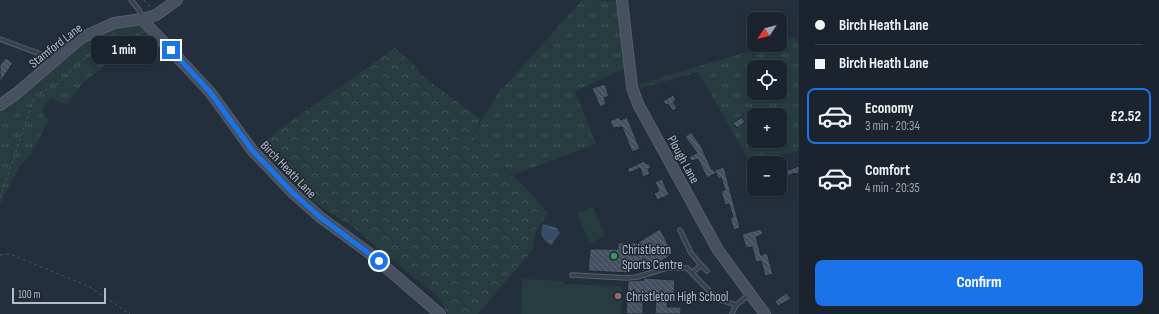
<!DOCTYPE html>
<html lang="en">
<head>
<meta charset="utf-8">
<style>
  :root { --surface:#1b232e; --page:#282f3a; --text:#f1f3f6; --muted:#a0a4aa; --line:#39404a; --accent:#1a73e8 }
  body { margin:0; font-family:"Sofia Sans Condensed",sans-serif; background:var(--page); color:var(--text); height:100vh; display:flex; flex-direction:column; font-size:15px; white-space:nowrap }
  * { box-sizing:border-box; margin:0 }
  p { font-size:13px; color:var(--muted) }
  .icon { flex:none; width:22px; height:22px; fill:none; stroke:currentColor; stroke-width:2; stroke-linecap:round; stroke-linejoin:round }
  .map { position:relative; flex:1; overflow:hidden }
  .panel { display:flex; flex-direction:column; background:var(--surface); width:360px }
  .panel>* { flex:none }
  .guide { display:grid; align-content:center; height:88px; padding:0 16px; background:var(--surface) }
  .needle { width:26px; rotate:234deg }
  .tools { position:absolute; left:747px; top:12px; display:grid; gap:8px }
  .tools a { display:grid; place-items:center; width:40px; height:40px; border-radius:8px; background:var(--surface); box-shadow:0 2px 6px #0003,0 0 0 1px var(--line); font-size:20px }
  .scale { position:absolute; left:12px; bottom:10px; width:94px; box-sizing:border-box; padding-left:4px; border:2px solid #b4bcc9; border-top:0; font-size:11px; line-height:14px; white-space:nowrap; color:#b4bcc9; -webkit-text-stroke:3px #1d2633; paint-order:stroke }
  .end { position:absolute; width:18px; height:18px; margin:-9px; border:5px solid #1a73e8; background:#fff; box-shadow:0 0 0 2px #fff }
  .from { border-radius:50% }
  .bubble { position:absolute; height:28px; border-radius:8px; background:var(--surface); box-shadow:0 2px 6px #0003,0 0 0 1px var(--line); font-size:13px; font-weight:700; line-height:28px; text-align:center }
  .guide b { display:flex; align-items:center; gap:14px; height:38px; font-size:15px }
  .guide b+b { border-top:1px solid var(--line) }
  .guide i { width:10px; height:10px; background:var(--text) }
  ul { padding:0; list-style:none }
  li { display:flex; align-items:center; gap:12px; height:56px; margin:0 8px 6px; padding:0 8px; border:2px solid transparent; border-radius:8px }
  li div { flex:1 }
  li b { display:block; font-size:15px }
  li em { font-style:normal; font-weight:700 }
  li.active { border-color:var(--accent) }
  li>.icon { width:36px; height:36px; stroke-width:1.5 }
  .action { display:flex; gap:8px; margin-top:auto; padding:8px 16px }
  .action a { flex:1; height:46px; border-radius:8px; background:var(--accent); color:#fff; font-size:16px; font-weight:700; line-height:46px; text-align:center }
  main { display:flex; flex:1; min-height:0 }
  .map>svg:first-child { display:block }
  .grass { fill:url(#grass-tufts); fill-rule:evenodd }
  .forest { fill:url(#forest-crowns) }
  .garden { fill:#263c3f }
  .water { fill:url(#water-ripples) }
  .building { fill:url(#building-back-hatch); stroke:#1f2835 }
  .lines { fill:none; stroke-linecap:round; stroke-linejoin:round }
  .lane-casing { stroke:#565f6c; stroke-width:5.5 }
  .secondary-casing { stroke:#565f6c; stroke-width:12 }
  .path { stroke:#44595c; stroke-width:1; stroke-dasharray:3 3; stroke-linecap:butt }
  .lane { stroke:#38414e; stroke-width:3.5 }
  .secondary { stroke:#465061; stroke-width:10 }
  .route { stroke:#1a73e8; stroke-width:5 }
  .leisure-dot { fill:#2e9e5b; stroke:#1d2633; stroke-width:1.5 }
  .education-dot { fill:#8d6e63; stroke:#1d2633; stroke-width:1.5 }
  .labels { text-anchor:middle; stroke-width:3; stroke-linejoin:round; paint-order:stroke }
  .street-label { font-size:13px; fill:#b4bcc9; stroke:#1d2633 }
  .poi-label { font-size:13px; fill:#b4bcc9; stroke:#1d2633; text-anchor:start }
</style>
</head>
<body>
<main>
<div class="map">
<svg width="799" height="314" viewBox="0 0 799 314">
  <defs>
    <pattern id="grass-tufts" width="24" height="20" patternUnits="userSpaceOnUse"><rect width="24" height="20" fill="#263c3f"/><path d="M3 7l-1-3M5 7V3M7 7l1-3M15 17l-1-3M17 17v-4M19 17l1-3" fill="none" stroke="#435659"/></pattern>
    <pattern id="forest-crowns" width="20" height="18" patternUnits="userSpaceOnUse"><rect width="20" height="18" fill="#263c3f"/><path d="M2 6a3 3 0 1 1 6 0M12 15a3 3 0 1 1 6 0" fill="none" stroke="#435659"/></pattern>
    <pattern id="water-ripples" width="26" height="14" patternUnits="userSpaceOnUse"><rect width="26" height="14" fill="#394c67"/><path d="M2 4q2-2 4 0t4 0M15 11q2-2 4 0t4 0" fill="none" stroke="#53647b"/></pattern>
    <pattern id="building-back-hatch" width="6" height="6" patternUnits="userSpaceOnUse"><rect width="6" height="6" fill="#455162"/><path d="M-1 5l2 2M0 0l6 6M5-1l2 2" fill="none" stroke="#5d6877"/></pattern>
  </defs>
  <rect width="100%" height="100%" fill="#242f3e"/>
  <path class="grass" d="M582,0L616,1L620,8L627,68L575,91L596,144L513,175L475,143C474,127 483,118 491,106C499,94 495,93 508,83Z
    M125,24L145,27L189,72L231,124L168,56L147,41H139L116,50L102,68L84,82L66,105L50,98L41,111L48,121L31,154L19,167L0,204V108L86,38Z
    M796,37L799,50V151L749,160L698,72L641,88L640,84L770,45H780V42ZM754,67H780V93H754ZM754,115H780V141H754Z"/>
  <path class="forest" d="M395,48L413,64L421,75L480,119L474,134L475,143C501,165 526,186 548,213L536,231L532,251L478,314H448L438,297L353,227L317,204L260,146L276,132Z"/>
  <path class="garden" d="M593,207L605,236L590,243L577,213Z
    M522,279L564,281V284L622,286L621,314H521Z"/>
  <path class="water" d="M543,224L557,228L560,233L551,245C542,239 539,234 543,224Z"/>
  <path class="building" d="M6,58L13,63L0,82V65Z
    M605,84L609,96L604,98L606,104L600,107L592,88Z
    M673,95L676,100L673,102L677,108L673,111L668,104L666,105L663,101Z
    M619,117L621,120L627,117L640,149L632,152L622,127L613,128L610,121Z
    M742,117L745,122L737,128L733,123Z
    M691,132L701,146L712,170L714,169L715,172V170L724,167L740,228L734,230L730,218L733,217L729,204L725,205L721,191L725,190L721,178L718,179L716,173L707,178L698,159L691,161L689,157L697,153L685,137Z
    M644,161L646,164L649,163L651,168L648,169L650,174L643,177L640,168L629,173L627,169Z
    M799,166V173L795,174L794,173L781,180L786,190L780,194V173Z
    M662,179L669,195L657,200L654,193L659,191L655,182Z
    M660,229L673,254L648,269L644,264H640L630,270V273L588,271L590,249H618V243H637Z
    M761,229L763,234L756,237L761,255L767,253L773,274L765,276L761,261L756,262L752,247L746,248L742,234Z
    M644,278L675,280L674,296L668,295L667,307H681V314H655L656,295H643V314H626L628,281L644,280Z
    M786,293L791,299L778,306L775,301Z"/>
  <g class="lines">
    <g class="lane-casing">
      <path id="lane" d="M131,0L139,10L142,18
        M0,39L54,59
        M680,230L691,253L701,265L692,273
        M701,265L707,271
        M572,275L627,278L637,277L667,268H687L717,299L736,305
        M732,314L736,305L750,294"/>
    </g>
    <g class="secondary-casing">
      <path id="secondary" d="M622,0L632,87L638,104L718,250L765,314
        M142,19L210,92L252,150L293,193L320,217L368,252L440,314
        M0,105L17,93L81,38L114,23L142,19L156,15L177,0"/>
    </g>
    <path class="path" d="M144,0L150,7
      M0,198L35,95L55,86L88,55L143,32
      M0,255L10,254L90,287L130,314"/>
    <use href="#lane" class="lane"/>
    <use href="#secondary" class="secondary"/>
  </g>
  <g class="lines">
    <path class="route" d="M171,50L210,92L252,150L293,193L320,217L379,261"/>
  </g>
  <circle class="leisure-dot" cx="614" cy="256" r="4"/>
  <circle class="education-dot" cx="618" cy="296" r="4"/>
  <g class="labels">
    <g class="street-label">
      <text transform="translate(55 45) rotate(-38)" y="5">Stamford Lane</text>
      <text transform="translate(684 159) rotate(61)" y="5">Plough Lane</text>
      <text transform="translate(289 169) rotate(46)" y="5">Birch Heath Lane</text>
    </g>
    <g class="poi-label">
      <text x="622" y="254">Christleton<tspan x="622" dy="15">Sports Centre</tspan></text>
      <text x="626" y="301">Christleton High School</text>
    </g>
  </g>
</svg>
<div class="tools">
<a><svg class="needle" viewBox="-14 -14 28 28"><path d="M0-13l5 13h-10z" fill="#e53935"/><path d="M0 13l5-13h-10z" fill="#a0a4aa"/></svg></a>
<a><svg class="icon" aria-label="locate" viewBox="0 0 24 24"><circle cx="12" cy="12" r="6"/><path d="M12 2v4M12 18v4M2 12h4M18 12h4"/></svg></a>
<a>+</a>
<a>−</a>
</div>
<div class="scale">100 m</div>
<i class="end from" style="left:379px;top:261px"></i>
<i class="end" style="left:171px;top:50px"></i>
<div class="bubble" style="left:91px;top:36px;width:66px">1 min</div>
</div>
<section class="panel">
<div class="guide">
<b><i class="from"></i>Birch Heath Lane</b>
<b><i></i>Birch Heath Lane</b>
</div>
<ul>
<li class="active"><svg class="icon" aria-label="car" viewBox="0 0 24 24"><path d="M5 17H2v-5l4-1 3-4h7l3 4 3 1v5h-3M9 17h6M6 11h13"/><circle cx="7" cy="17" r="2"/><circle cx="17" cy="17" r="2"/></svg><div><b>Economy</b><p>3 min · 20:34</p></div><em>£2.52</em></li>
<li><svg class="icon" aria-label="car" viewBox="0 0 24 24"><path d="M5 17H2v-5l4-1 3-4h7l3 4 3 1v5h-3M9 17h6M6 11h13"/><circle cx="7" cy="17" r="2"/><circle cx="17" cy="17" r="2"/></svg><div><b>Comfort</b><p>4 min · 20:35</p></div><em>£3.40</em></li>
</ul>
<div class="action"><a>Confirm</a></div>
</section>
</main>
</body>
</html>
